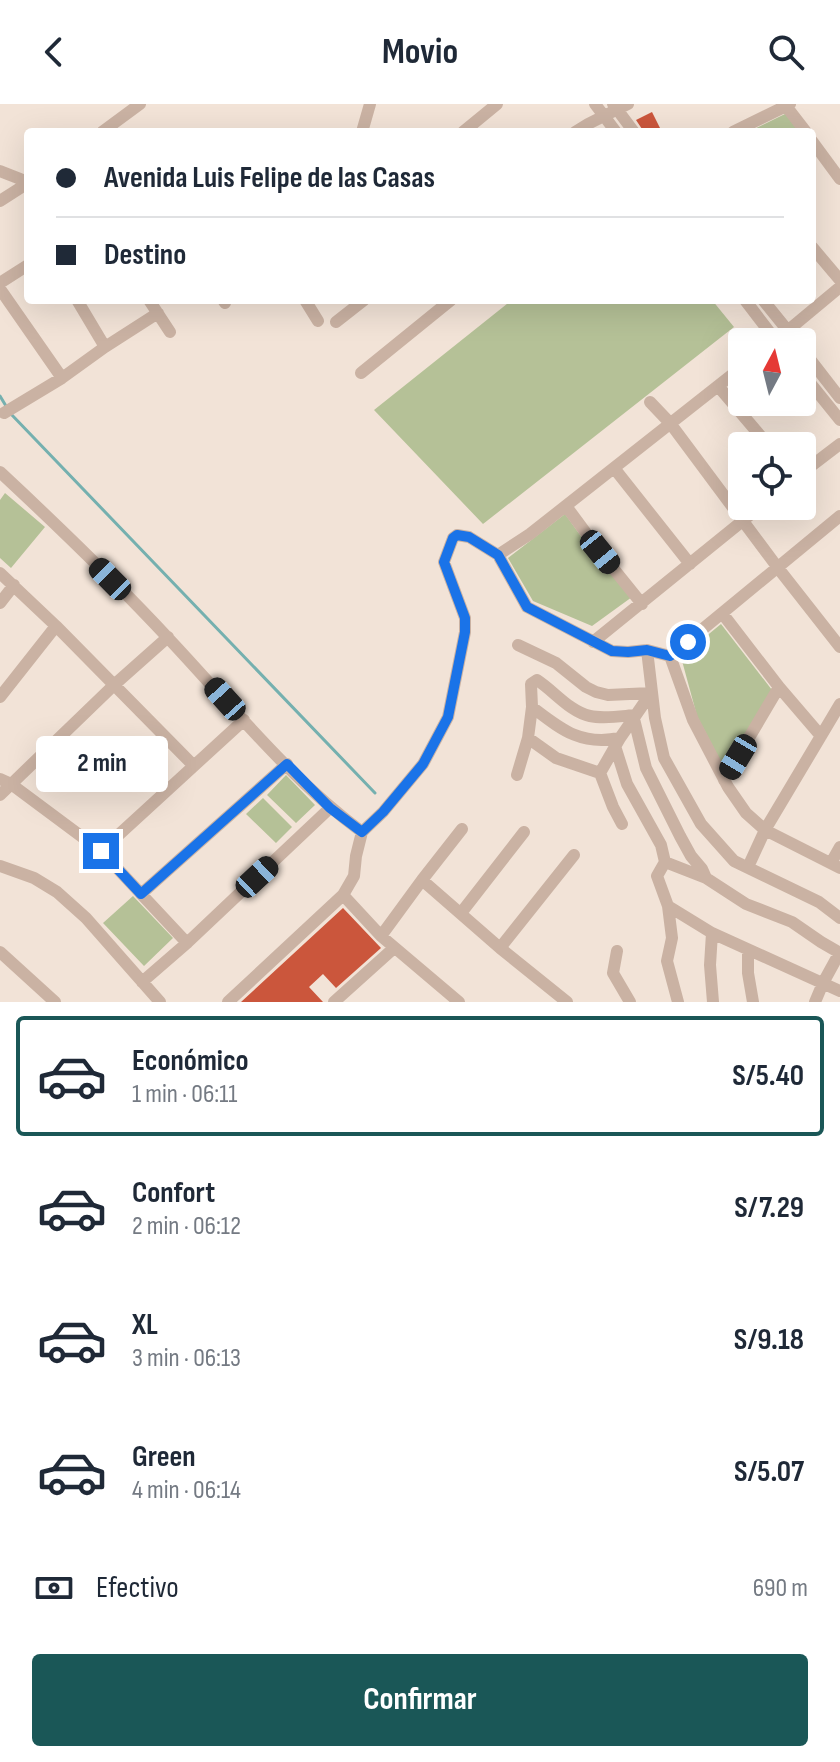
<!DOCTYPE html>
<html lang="es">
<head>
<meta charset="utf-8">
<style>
  :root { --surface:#fff; --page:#f2f2f3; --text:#1f2937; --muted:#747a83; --line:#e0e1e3; --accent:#1a5757 }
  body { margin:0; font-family:"Sofia Sans Condensed",sans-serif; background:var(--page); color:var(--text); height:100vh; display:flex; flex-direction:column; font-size:30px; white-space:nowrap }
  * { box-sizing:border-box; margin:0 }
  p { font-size:26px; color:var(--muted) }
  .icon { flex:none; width:44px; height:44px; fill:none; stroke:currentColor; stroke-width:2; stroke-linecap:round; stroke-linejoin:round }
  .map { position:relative; height:898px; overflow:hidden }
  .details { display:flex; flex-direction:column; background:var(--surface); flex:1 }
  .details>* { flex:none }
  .banner { position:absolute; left:24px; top:24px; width:792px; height:176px; border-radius:8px; box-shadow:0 8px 32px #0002; display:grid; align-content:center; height:176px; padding:0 32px; background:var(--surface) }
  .needle { width:52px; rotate:7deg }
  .buttons { position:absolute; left:728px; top:224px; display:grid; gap:16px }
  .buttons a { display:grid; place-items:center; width:88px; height:88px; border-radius:8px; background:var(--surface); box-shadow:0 8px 32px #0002; font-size:40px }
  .end { position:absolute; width:36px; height:36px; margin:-18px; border:10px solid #1a73e8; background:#fff; box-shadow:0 0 0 4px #fff }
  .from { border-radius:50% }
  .bubble { position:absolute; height:56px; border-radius:8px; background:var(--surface); box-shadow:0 8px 32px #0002; font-size:26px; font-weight:700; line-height:56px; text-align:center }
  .car { position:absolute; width:24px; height:48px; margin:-24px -12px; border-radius:10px; box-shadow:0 0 6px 2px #0007; background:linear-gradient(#222 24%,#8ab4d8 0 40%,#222 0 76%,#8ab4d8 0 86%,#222 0) }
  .banner b { display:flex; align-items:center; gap:28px; height:76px; font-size:30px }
  .banner b+b { border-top:2px solid var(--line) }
  .banner i { width:20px; height:20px; background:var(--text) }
  ul { padding:14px 0 0; list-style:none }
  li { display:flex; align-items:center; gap:24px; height:120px; margin:0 16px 12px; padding:0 16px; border:4px solid transparent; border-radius:8px }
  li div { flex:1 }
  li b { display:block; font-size:30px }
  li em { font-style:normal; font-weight:700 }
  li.selected { border-color:var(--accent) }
  li>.icon { width:72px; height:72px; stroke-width:1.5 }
  .pay { display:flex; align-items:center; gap:20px; height:88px; padding:0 32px; font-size:30px }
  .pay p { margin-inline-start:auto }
  .cta { display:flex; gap:16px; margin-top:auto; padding:16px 32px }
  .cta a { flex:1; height:92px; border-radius:8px; background:var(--accent); color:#fff; font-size:32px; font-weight:700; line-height:92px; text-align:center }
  header { display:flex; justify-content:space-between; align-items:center; height:104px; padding:0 32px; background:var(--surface); font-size:36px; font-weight:700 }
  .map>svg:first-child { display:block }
  .green { fill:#b5c197 }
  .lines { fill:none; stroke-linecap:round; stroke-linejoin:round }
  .stream { stroke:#75b0af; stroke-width:3 }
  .building { fill:#cb563c }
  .minor { stroke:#cab2a3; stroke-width:12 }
  .route { stroke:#1a73e8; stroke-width:10 }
</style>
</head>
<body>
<header><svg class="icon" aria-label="back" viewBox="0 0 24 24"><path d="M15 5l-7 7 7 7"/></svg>Movio<svg class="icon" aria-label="search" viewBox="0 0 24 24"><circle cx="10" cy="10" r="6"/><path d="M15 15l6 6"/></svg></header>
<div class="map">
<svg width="840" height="898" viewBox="0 0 840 898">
  <rect width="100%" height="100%" fill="#f2e3d7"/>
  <path class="green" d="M787,9L802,28H748Z
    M512,196H712L734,223L483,420L374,306Z
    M5,389L45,423L11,464L0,454V396Z
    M565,410L596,453L632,493L592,522L533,497L508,454Z
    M721,520L772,586L725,666L697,612L681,553Z
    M286,671L315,701L296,719L267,691Z
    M263,694L292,723L276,739L246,710Z
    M133,792L173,834L144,862L103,819Z"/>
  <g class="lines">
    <path class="stream" d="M0,292L6,302
      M10,309L375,689"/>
  </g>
  <path class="building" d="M652,8L662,28H644L636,16Z
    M343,804L381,844L336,884L323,870L309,883L323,898H241Z"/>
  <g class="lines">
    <path class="minor" d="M595,0L616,28
      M613,0L634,28
      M786,2L806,28
      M102,28L140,0
      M362,28L370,0
      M463,28L497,0
      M575,28L588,20L628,0
      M733,28L790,0
      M812,37L840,75
      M0,67L28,78
      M0,97L28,79
      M812,143L840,176
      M0,179L28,161
      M0,185L62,274
      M149,196L170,228
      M223,196L225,199
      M305,196L318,217
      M745,196L777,238
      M763,196L797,238
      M336,218L364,196
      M774,238L840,183
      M105,243L158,209
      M802,245L840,294
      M361,269L451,196
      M802,269L840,316
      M718,282L769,342
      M650,298L670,319L778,464L840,543
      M4,309L62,274L105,243L77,196
      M614,364L690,460
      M0,368C58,422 115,477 169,535C231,601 289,674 362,728
      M802,369L840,340
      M566,402L600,448L642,500
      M498,451L530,430L742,263
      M0,469L56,522L193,661
      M0,499L14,481
      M722,509L779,583L821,632
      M593,538L761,402
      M518,541L556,559L586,583L596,588L608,591L651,589
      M647,546L655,614L664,654L701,720L734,757L819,798L840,814
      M670,552L840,412
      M0,593L56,522
      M532,603L531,580L537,576C554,587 570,608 590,612C604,615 622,612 636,611
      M634,615L646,664L680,732L691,752L702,765L706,774L746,800L792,818L821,838L840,849
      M528,634L556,654L600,669L613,703L622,720
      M615,642L627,680L661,741L665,758L706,774
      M600,669L620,634L651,589
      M517,671L528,634L532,603C561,625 580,642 620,634
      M0,675L11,680L101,747L187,839
      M724,676L779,583
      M0,691L114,581L168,533
      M101,747L244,616
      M665,758L657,772L668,802L672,834L667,857L678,898
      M831,759L840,743
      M0,762L34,774L57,788L86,814L160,898
      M748,763L765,726L840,600
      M422,776L500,844L567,898
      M141,790L287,660
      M343,791L381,832L459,898
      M668,802L712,829L840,887
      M461,809L524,728
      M712,829L710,861L713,898
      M381,832L422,776L462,725
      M500,844L574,751
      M748,846V869L753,898
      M617,847L613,869L630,898
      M0,848L55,898
      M142,878L187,839L330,704
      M228,898L343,791L354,772L356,752L362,728L383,708L423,660L448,613L465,528V514L444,458L453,434L457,431L469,433L498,451L527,503L612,547L628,548L647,546L670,552L693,616L728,683L746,709L765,726L840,764
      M334,898L394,844
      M815,898L823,879L840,848"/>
  </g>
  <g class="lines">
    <path class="route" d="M101,747L141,790L287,660L330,704L362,728L383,708L423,660L448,613L465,528V514L444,458L453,434L457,431L469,433L498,451L527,503L612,547L628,548L647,546L670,552L688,538"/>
  </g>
</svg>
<div class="buttons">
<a><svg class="needle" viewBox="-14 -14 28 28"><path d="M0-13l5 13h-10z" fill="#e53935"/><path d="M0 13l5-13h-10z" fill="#747a83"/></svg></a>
<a><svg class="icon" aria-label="locate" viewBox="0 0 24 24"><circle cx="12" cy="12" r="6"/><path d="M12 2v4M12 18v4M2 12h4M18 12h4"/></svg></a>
</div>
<i class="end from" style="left:688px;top:538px"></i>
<i class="end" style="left:101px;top:747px"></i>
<div class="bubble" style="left:36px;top:632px;width:132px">2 min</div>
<i class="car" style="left:600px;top:448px;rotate:141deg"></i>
<i class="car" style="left:110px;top:475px;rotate:315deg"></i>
<i class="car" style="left:225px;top:595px;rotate:318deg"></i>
<i class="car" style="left:738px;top:653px;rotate:211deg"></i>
<i class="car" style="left:257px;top:773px;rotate:47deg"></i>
<div class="banner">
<b><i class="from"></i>Avenida Luis Felipe de las Casas</b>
<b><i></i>Destino</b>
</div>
</div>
<section class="details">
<ul>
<li class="selected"><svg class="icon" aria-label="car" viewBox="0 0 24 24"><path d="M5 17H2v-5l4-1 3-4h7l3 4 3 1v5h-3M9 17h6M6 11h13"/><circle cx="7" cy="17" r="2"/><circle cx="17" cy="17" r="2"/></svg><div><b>Económico</b><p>1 min · 06:11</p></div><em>S/5.40</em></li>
<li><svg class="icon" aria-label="car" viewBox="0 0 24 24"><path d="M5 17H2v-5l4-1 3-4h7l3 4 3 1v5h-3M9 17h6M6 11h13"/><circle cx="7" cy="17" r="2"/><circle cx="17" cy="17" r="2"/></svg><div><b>Confort</b><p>2 min · 06:12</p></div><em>S/7.29</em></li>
<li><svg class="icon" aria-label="car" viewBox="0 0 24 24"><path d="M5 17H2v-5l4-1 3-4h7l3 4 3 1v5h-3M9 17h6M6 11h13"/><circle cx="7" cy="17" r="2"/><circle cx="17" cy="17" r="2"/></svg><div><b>XL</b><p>3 min · 06:13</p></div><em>S/9.18</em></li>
<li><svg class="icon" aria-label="car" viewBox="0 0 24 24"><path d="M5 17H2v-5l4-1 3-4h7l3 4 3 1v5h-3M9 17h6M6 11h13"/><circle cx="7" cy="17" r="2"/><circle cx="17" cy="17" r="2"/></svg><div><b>Green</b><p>4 min · 06:14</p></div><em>S/5.07</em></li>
</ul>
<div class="pay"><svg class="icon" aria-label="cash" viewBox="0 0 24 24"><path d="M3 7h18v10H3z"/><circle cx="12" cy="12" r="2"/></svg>Efectivo<p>690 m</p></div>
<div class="cta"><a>Confirmar</a></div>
</section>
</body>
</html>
